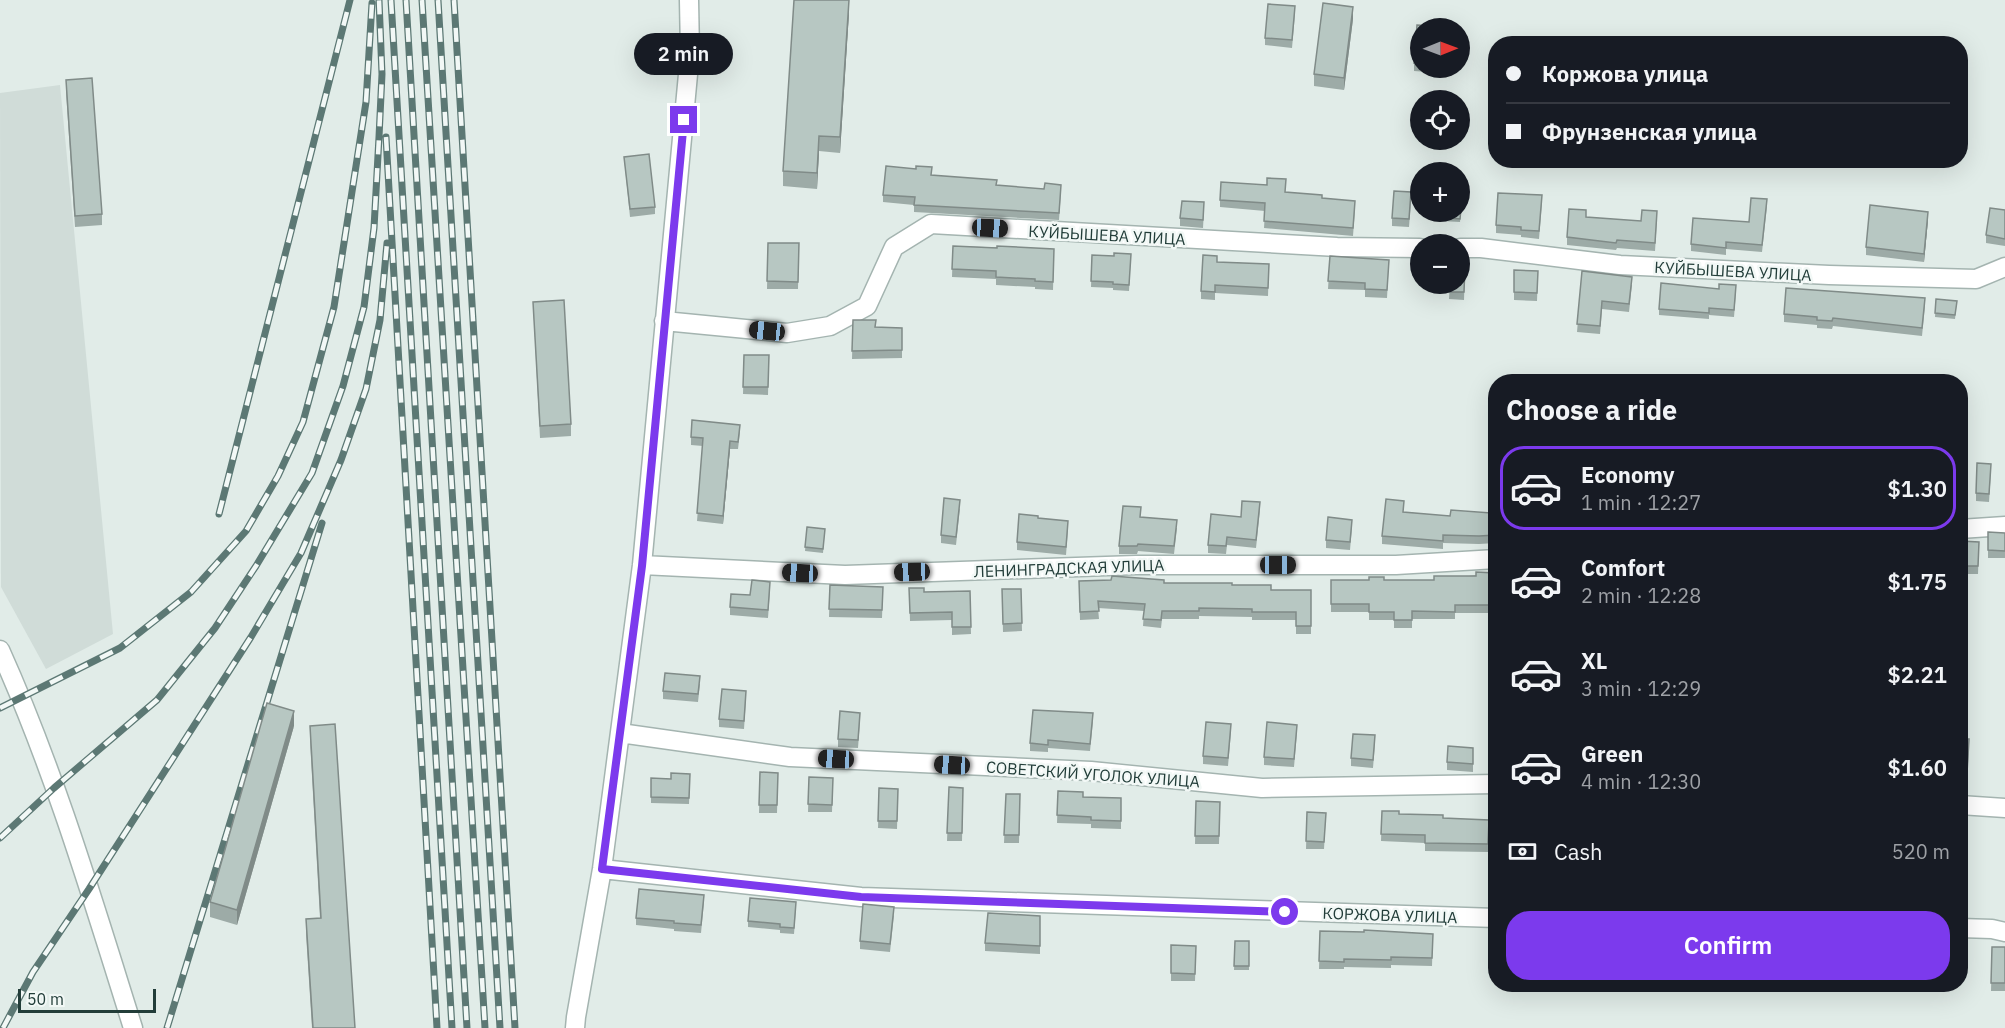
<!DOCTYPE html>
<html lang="en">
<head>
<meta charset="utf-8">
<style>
  :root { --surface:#171b24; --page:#242831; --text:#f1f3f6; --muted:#9ea1a6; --line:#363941; --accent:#7c3aed }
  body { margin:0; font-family:"IBM Plex Sans",sans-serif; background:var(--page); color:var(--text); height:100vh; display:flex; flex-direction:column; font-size:22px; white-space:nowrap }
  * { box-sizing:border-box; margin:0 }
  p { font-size:20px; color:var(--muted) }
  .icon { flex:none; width:33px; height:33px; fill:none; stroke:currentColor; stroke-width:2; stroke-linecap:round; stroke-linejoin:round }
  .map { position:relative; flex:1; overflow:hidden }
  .sheet { position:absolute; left:1488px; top:374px; width:480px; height:618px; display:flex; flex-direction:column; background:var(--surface); border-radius:24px; box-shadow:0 6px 24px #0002 }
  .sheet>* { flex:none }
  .banner { position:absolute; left:1488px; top:36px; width:480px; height:132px; border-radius:24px; box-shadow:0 6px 24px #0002; display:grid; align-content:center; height:132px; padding:0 18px; background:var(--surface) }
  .needle { width:39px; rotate:89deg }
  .buttons { position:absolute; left:1410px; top:18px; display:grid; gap:12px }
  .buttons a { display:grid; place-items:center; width:60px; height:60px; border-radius:50%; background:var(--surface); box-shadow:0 6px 24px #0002; font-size:30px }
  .scale { position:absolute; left:18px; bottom:15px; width:138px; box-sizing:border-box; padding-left:6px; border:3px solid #223d39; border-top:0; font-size:16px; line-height:21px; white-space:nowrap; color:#223d39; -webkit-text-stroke:4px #f2f8f6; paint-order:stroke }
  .end { position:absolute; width:27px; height:27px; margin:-14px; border:8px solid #7c3aed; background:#fff; box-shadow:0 0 0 3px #fff }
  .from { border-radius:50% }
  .bubble { position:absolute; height:42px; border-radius:21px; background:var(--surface); box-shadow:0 6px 24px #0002; font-size:20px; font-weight:600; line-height:42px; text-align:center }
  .car { position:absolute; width:18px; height:36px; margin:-18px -9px; border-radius:8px; box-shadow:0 0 4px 2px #0007; background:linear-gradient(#222 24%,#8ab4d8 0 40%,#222 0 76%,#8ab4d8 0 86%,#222 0) }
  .banner b { display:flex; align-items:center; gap:21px; height:57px; font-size:22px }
  .banner b+b { border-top:2px solid var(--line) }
  .banner i { width:15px; height:15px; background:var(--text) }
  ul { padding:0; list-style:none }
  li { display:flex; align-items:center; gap:18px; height:84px; margin:0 12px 9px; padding:0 6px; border:3px solid transparent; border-radius:24px }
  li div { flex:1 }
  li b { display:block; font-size:22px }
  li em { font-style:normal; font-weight:600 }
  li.on { border-color:var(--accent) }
  li>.icon { width:54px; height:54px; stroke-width:1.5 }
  h2 { padding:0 18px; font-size:27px; line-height:72px }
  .pay { display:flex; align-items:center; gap:15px; height:66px; padding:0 18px; font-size:22px }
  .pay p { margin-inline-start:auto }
  .button { display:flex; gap:12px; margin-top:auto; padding:12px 18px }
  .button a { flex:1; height:69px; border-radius:24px; background:var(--accent); color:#fff; font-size:24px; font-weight:600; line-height:69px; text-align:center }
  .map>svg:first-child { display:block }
  .built { fill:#d0dcd8 }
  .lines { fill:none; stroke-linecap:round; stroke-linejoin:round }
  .minor-casing { stroke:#a4b4b0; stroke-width:21 }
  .minor { stroke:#fff; stroke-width:18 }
  .rail-casing { stroke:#5c7874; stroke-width:7 }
  .rail { stroke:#f2f8f6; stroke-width:4.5; stroke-dasharray:14; stroke-linecap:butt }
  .wall { fill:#9daba7 }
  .shaded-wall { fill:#808b88 }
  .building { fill:#b7c7c2; stroke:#808b88; stroke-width:1.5 }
  .route { stroke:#7c3aed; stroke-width:8 }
  .labels { text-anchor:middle; stroke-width:5; stroke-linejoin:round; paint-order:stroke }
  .street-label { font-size:16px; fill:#223d39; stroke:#f2f8f6 }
</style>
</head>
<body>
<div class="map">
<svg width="2005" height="1028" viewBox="0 0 2005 1028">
  <rect width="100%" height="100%" fill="#e1ece8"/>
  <path class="built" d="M60,85L113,634L46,669L1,587L0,93Z"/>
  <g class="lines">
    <g class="minor-casing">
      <path id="minor" d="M1460,248H1481L1620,265L1829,275L1976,279L2005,267
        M664,321L787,333L830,326L867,306L894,247L931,224L1337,247L1420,248
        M1960,529L2005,526
        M642,565L845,575L1136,565H1396L1496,559
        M0,650C55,772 93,901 133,1028
        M620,733L790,757L1091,771L1262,788L1496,784
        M1960,805L2005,808
        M602,869L861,897L1496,918
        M1960,928L1992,929L2005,932
        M575,1028L576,1017L602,869L642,565L690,53L689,0"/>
    </g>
    <use href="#minor" class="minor"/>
    <g class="rail-casing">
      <path id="rail" d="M391,0L452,1028
        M406,0L467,1028
        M422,0L485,1028
        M438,0L500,1028
        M454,0L515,1028
        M386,137L437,1028
        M219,514L350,0
        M0,708L120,648L191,592L246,531L278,476L303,422L334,307L366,102L372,3
        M0,838L54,788L157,700L215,628L256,566L312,473L343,386L364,307L374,228L379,137L382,74L379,0
        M3,1028L33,972L89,889L251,637L301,553L341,460L366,389L380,320L387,243
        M167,1028L322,523"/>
    </g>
    <use href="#rail" class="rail"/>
  </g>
  <path class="wall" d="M849,13L840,153L819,151L817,189L783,186V171Z
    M1295,14L1292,48L1265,45V38Z
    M1353,19L1344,90L1314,86V74Z
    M1420,28V68H1441V73L1414,71V63Z
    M66,80L102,214V225L75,227L66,92Z
    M624,157L655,207V214L630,217Z
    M932,175L997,185L1061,192L1059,220L914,212V205L883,202V195Z
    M1286,192L1322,198L1355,209L1353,236L1264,228L1265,211L1220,207V200Z
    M1462,198L1460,222L1442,221L1443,212Z
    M1411,200L1409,227L1392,226V218Z
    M1542,202L1539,239L1521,237V235L1496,233V225Z
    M1767,206L1762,252L1726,249V255L1691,251V244L1749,222Z
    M1204,210L1203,228L1180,226V218Z
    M2005,210V246L1986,243V235Z
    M1586,217L1641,221L1657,219L1655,251L1617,248L1616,250L1567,245V237Z
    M1928,220L1924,262L1866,255V247Z
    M768,243H799L798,289H767Z
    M953,246L1054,249L1053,290L1035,289V287L996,285V279L952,277Z
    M1131,254L1129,291L1113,290V288L1091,287L1092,255L1114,256Z
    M1330,256L1389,260L1387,298L1365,297V290L1328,289Z
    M1217,262L1269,264L1268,296L1215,293V300L1201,299V291Z
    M1465,265L1464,300L1449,299L1450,284Z
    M1514,270L1538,271L1537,301L1514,300Z
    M1582,271L1632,285L1629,312L1602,309L1600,334L1577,332Z
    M1736,292L1734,317L1709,315V319L1659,315V309Z
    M1936,299L1957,301L1955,319L1935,317Z
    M533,302L571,424V436L540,438Z
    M1925,306L1922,336L1833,326L1832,329L1817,328V325L1784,322V314Z
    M853,320L875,327L902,328V358L852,359Z
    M744,355H769L768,395L743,394Z
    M740,432L738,449H730L723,524L697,521L703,446L691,445V437Z
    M1991,471L1989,502L1976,501V493Z
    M1490,497H1496V543L1479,544L1443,543V549L1382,544V536L1404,512L1450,516L1490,513Z
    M960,508L956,545L941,543V535Z
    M1260,510L1256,548L1227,545L1226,554L1208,553V545L1241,517Z
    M1141,517L1177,528L1174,554L1138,551L1137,554H1119V546Z
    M1038,518L1068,529L1066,555L1017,550V542Z
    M807,527L825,529L823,553L805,551Z
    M1352,527L1350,550L1326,548V540Z
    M1988,532L2005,533V558H1988Z
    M1960,541L1979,542L1978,574H1960Z
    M1495,573V613H1455V619H1412V628H1394V620H1369V612H1331V580H1434Z
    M1079,581L1232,585L1271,590H1311V634H1296V620H1252V617L1199,616V619H1162L1161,628L1143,626L1144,611L1098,608L1099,619L1080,620Z
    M830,585L883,587L882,618L829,617Z
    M909,588L924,592L970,591L971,634L952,635V620L910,621Z
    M1002,589H1021L1022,631L1003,632Z
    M770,590L768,618L730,615V607L750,595Z
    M700,684L698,702L663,699V691Z
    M746,699L744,729L719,727V719Z
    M860,721L858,748L838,747V739Z
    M1093,721L1090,751L1048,748V752L1030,751V743Z
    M294,726L237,925L210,917V902Z
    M310,726L355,1028H312L306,934V919L320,918L310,741Z
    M1231,732L1228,766L1203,764V756Z
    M1297,732L1294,767L1264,765V757Z
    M1960,739L1969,747L1967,781H1960Z
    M1375,743L1373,768L1351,766V758Z
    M1473,756V772L1447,770V762Z
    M760,772L778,773L777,813H759Z
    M690,774L689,804L651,803V778L671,779Z
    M809,777L833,778L832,812H808Z
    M949,787L963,788L962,841H947Z
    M879,788L898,789L897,829L878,828Z
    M1058,791L1083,797L1121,798V829L1091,828V824L1057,823Z
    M1006,794H1020L1019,843H1004Z
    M1196,801L1220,802L1219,844H1195Z
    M1382,811L1399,814L1443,818L1489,820L1488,852L1425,851V843L1381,841Z
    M1307,812L1326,813L1324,849H1306Z
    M704,902L701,933L674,931V929L636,925V918Z
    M796,908L794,934L780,933V930L748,927V921Z
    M894,915L890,952L860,949V941Z
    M1040,916V954L985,951V943Z
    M1320,931L1433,934L1432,966L1391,965V968L1344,967V969H1319Z
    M1235,941H1249V970H1234Z
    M1171,945L1196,946L1195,981H1171Z
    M1992,947H2005V991H1991Z
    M1559,984H1585L1584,991L1559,990Z
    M1660,984H1684V985H1660Z
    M1792,984H1818V986L1792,985Z"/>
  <path class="shaded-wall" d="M849,0V13L840,153V137Z
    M1353,7V19L1344,90V78Z
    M819,136V151L817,189V173Z
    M1928,212V220L1924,262V254Z
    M730,441V449L723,524V516Z
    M294,711V726L237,925V910Z"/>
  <path class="building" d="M794,0H849L840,137L819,136L817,173L783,171Z
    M1323,3L1353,7L1344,78L1314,74Z
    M1268,4L1295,6L1292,40L1265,38Z
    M1417,25L1444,27V28H1420V64L1414,63Z
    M92,78L102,214L75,216L66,80Z
    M649,154L655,207L630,209L624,157Z
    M886,166L916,169V166L932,167L931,175L997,180L996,185L1044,189L1045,183L1061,185L1059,213L914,205L915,197L883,195Z
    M1267,178L1286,179L1285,192L1322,195V198L1355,201L1353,228L1264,221L1265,203L1220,200L1221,182L1267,185Z
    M1394,191L1411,192L1409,219L1392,218Z
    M1498,193L1542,195L1539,231L1521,230V227L1496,225Z
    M1460,198H1462L1460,219L1442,217L1443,212H1460Z
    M1751,198L1767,199L1762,245L1726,242V248L1691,244L1693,218L1749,222Z
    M1182,201L1204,202L1203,220L1180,218Z
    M1870,205L1928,212L1924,254L1866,247Z
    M1990,208L2005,210V239L1986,235Z
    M1569,209L1586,210V217L1641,221L1642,210L1657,211L1655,243L1617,240L1616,243L1567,237Z
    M768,243H799L798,282L767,281Z
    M953,246L997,248V246L1054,249L1053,282L1035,281V279L996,277V271L952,269Z
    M1114,253L1131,254L1129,285L1113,284V282L1091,281L1092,255L1114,256Z
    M1203,255L1217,256V262L1269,264L1268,288L1215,285V292L1201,291Z
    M1330,256L1389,260L1387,290L1365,289V283L1328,281Z
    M1460,265H1465L1464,292H1449L1450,284H1460Z
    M1514,270L1538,271L1537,293L1514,292Z
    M1582,271L1632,277L1629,304L1602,301L1600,326L1577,324Z
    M1661,283L1719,289V284L1736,285L1734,310L1709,308V313L1659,309Z
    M1786,288L1925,298L1922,328L1833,318L1832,321L1817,320V317L1784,314Z
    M1936,299L1957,301L1955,315L1935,313Z
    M564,300L571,424L540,426L533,302Z
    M853,320H876L875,327L902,328V350L852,351Z
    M744,355H769L768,387H743Z
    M692,420L740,425L738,442L730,441L723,516L697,513L703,438L691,437Z
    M1977,463L1991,464L1989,494L1976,493Z
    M1490,497H1496V535L1479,536L1443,535V541L1382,536L1386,499L1404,501L1403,512L1450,516L1451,510L1491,513Z
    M944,498L960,500L956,537L941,535Z
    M1242,501L1260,502L1256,540L1227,537L1226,546L1208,545L1211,514L1241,517Z
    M1123,506L1141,507L1140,517L1177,520L1174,546L1138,544L1137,546H1119Z
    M1019,514L1038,516V518L1068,521L1066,547L1017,542Z
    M1328,517L1352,520L1350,542L1326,540Z
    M807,527L825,529L823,549L805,547Z
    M1988,532L2005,533V551L1988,550Z
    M1960,541L1979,542L1978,566H1960Z
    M1476,572L1495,573V605H1455V612L1412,611V620H1394V612H1369V604H1331V580H1369V577H1384V580H1434V576H1476Z
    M1112,576L1164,580V583H1232V585H1271V590H1311V626H1296V612H1252V609L1199,608V611H1162L1161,620L1143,619L1145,604L1098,601L1099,611L1080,612L1079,581L1111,580Z
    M752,580L770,582L768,610L730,607L731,594L750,595Z
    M830,585L883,587L882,610L829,609Z
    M909,588H924V592L970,591L971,627H952V612L910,613Z
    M1002,589H1021L1022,623L1003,624Z
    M665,673L700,676L698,694L663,691Z
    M722,689L746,691L744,721L719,719Z
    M267,703L294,711L237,910L210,902Z
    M1033,710L1093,713L1090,744L1048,740V745L1030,743Z
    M840,711L860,713L858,740L838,739Z
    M1206,722L1231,724L1228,758L1203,756Z
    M1267,722L1297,725L1294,759L1264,757Z
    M335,724L355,1028H313L306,919L321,918L310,726Z
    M1353,734L1375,735L1373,760L1351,758Z
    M1960,739H1969L1967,773H1960Z
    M1448,746L1473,748V764L1447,762Z
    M760,772L778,773L777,805H759Z
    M671,773L690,774L689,798L651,797V778L671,779Z
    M809,777L833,778L832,805L808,804Z
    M949,787L963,788L962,833H947Z
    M879,788L898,789L897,821H878Z
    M1058,791L1083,792V797L1121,798V821L1091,820V817L1057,815Z
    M1006,794H1020L1019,835H1004Z
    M1196,801L1220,802L1219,836H1195Z
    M1382,811H1399V814L1443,815V818L1489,820L1488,844L1425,843V835L1381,834Z
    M1307,812L1326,813L1324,842L1306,841Z
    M639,889L704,895L701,925L674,923V921L636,918Z
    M750,898L796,902L794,928L780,927V924L748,921Z
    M863,904L894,907L890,944L860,941Z
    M988,913L1040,916V946L985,943Z
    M1364,930L1433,934L1432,958L1391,957V960L1344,959V962L1319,961L1320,931L1364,932Z
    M1235,941H1249V966H1234Z
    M1171,945L1196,946L1195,974L1171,973Z
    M1992,947H2005V983H1991Z"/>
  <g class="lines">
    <path class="route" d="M684,120L642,566L602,869L861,897L1285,912"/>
  </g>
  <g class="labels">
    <g class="street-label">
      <text transform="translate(1107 235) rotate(3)" y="6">КУЙБЫШЕВА УЛИЦА</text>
      <text transform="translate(1733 271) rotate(3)" y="6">КУЙБЫШЕВА УЛИЦА</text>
      <text transform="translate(1069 568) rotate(-2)" y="6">ЛЕНИНГРАДСКАЯ УЛИЦА</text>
      <text transform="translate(1093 774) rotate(4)" y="6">СОВЕТСКИЙ УГОЛОК УЛИЦА</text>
      <text transform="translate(1390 915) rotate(2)" y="6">КОРЖОВА УЛИЦА</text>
    </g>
  </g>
</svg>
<div class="buttons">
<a><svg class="needle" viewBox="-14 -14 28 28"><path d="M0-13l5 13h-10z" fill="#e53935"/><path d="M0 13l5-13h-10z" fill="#9ea1a6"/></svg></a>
<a><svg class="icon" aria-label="locate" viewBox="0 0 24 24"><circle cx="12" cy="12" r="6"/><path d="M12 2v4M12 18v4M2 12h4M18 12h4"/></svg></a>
<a>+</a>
<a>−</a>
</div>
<div class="scale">50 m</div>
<i class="end from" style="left:1285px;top:912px"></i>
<i class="end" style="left:684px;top:120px"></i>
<div class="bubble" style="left:634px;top:33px;width:99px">2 min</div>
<i class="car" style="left:990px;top:228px;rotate:93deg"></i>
<i class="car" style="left:767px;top:331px;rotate:276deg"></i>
<i class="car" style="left:1278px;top:565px;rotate:90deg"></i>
<i class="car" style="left:912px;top:572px;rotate:268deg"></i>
<i class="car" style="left:800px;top:573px;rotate:273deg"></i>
<i class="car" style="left:836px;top:759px;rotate:273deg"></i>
<i class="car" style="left:952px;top:765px;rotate:273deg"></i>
<div class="banner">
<b><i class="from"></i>Коржова улица</b>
<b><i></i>Фрунзенская улица</b>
</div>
<section class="sheet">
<h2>Choose a ride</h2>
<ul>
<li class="on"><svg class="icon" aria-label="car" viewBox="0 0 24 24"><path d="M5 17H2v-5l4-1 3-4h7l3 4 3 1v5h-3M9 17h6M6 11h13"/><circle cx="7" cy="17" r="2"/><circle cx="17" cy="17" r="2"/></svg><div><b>Economy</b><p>1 min · 12:27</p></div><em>$1.30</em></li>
<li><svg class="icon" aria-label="car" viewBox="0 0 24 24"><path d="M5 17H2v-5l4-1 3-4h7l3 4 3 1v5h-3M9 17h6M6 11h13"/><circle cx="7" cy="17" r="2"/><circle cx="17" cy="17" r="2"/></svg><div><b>Comfort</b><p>2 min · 12:28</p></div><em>$1.75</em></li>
<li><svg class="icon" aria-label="car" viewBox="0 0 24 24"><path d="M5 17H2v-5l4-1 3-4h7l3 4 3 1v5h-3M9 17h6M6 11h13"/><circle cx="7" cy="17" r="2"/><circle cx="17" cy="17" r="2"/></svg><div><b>XL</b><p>3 min · 12:29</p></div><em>$2.21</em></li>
<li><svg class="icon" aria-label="car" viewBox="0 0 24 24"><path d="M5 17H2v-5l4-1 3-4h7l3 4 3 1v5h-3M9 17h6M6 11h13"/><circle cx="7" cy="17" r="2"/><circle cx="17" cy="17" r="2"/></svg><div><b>Green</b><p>4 min · 12:30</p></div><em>$1.60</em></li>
</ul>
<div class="pay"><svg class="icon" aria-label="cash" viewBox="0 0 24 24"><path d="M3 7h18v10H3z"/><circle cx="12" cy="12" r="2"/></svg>Cash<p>520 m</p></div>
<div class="button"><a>Confirm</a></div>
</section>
</div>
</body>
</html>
